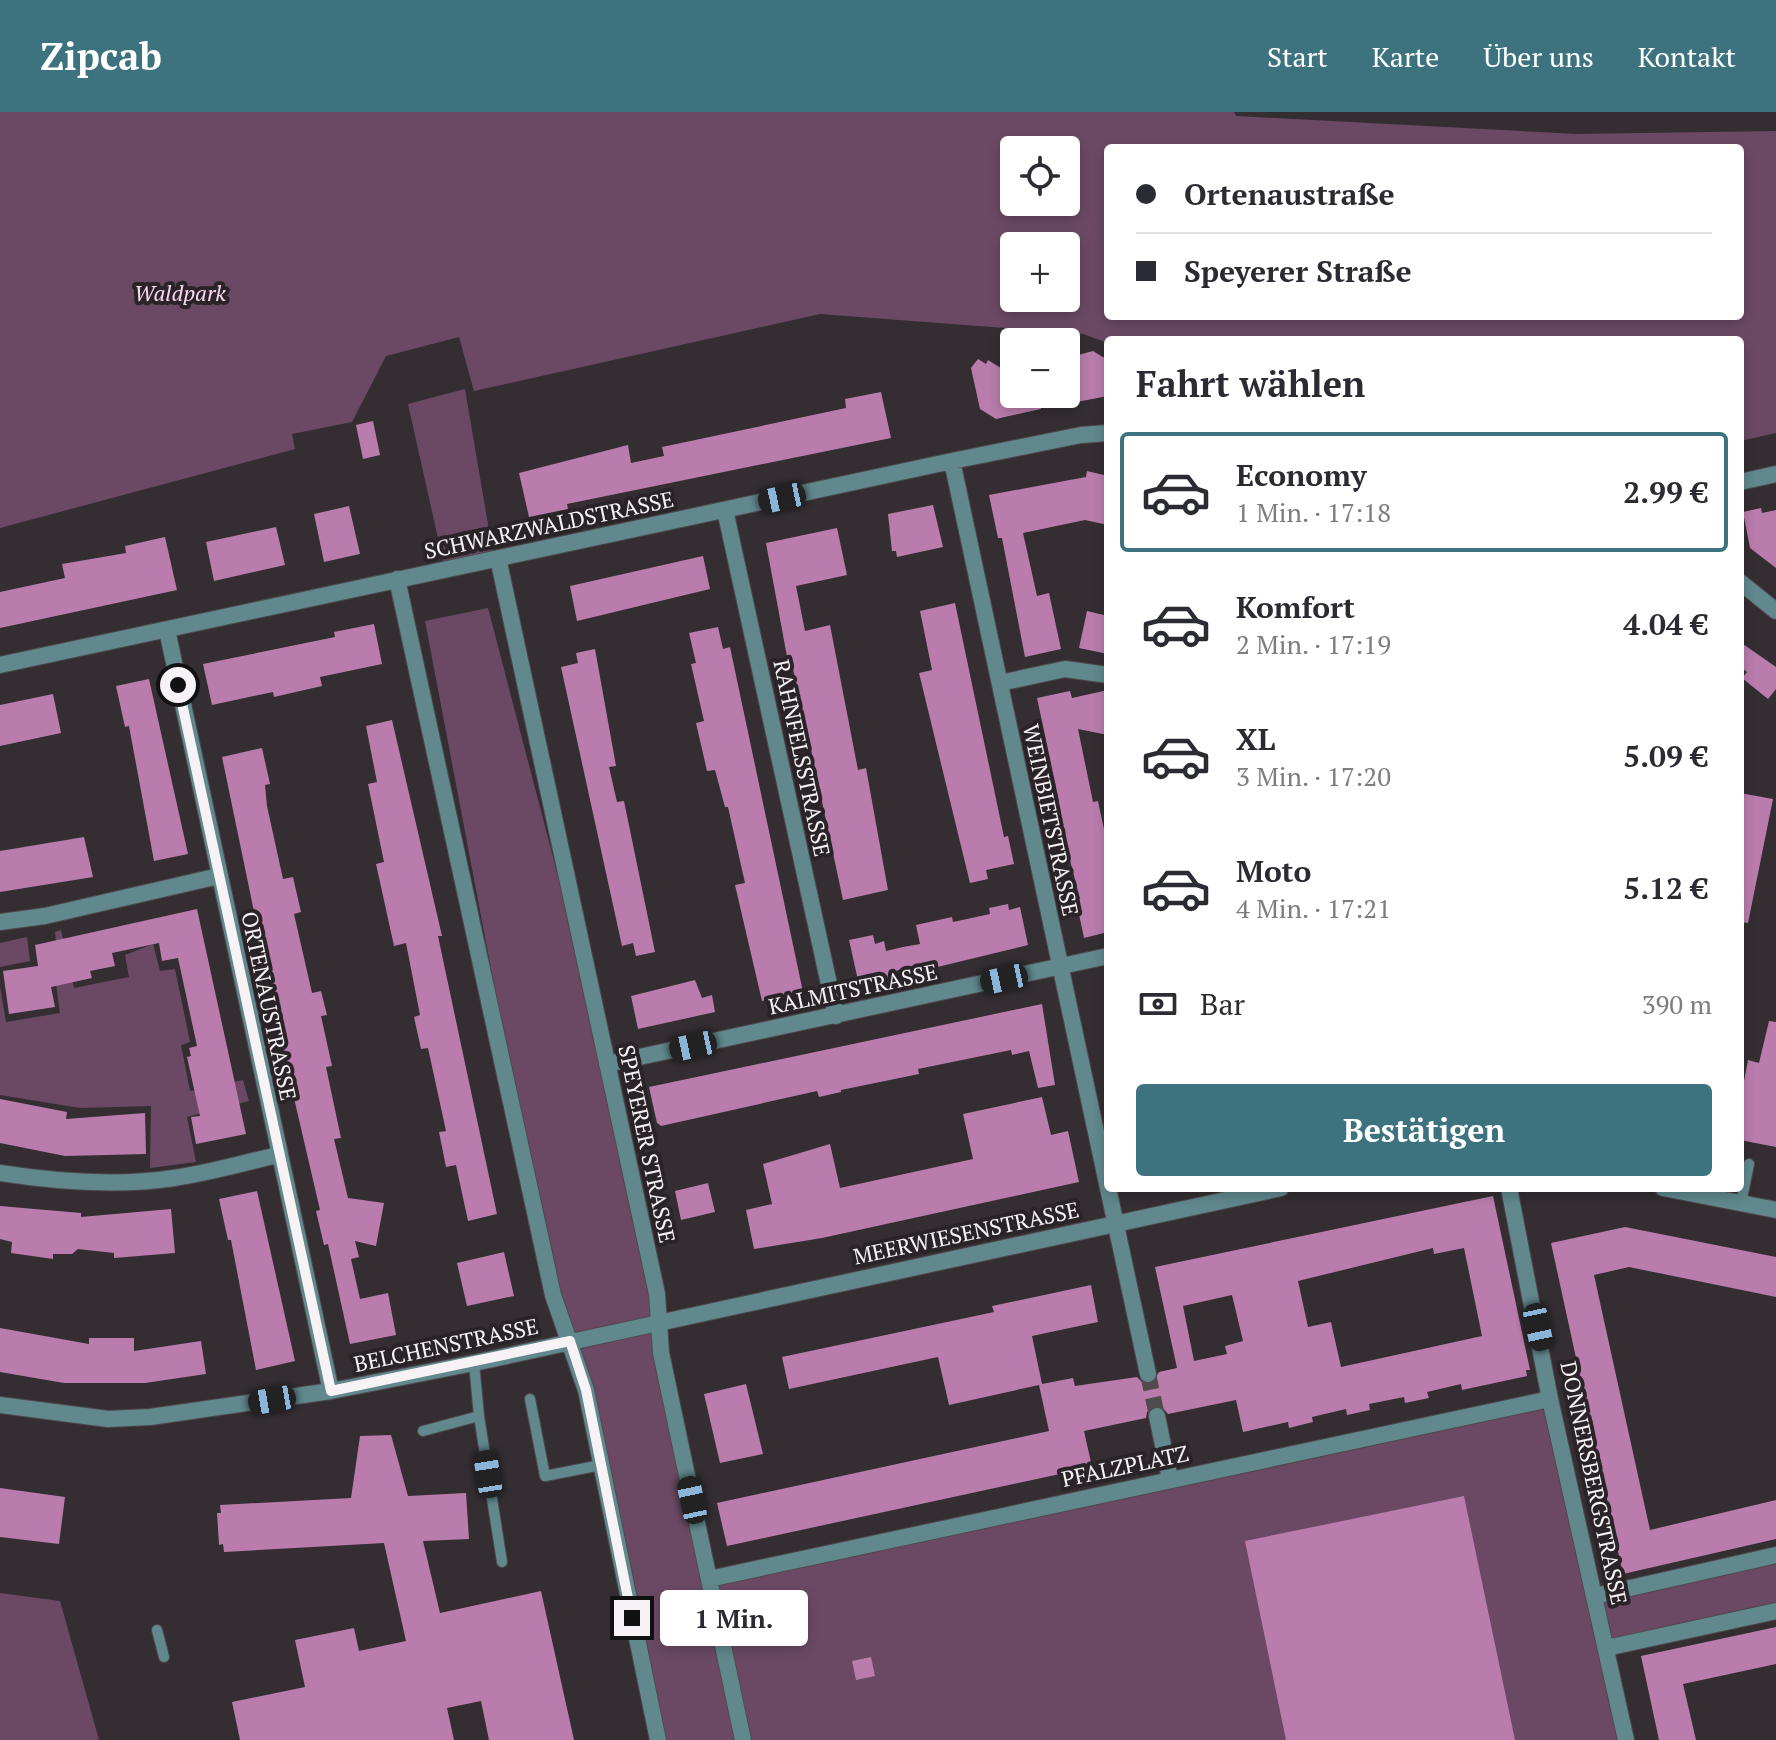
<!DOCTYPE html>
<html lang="de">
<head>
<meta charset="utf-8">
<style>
  :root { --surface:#fff; --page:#f2f2f3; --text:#2b2b33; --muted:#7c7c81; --line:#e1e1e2; --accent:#3d737e }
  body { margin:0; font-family:"PT Serif",serif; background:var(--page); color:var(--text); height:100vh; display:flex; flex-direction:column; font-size:30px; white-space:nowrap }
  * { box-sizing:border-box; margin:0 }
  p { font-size:26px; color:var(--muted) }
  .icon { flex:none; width:44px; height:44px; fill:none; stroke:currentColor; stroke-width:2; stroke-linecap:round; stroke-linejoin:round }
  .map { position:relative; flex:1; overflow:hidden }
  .drawer { position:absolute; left:1104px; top:224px; width:640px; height:856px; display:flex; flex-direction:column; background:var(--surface); border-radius:8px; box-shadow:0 4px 12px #0003 }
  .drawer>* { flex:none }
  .guide { position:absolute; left:1104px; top:32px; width:640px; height:176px; border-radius:8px; box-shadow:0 4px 12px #0003; display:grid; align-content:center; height:176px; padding:0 32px; background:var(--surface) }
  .tools { position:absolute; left:1000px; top:24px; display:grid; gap:16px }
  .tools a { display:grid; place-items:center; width:80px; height:80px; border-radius:8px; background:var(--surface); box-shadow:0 4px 12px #0003; font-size:40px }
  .end { position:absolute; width:36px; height:36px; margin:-18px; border:10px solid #f6f2f5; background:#111; box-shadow:0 0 0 4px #111 }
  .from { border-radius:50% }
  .bubble { position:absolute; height:56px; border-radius:8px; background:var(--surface); box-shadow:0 4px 12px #0003; font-size:26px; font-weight:700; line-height:56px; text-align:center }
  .car { position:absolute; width:24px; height:48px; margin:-24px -12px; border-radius:10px; box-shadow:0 0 6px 2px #0007; background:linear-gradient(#222 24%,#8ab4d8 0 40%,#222 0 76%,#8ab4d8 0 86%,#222 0) }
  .guide b { display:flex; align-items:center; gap:28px; height:76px; font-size:30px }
  .guide b+b { border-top:2px solid var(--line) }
  .guide i { width:20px; height:20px; background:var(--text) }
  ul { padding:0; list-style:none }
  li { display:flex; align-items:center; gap:24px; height:120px; margin:0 16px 12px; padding:0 16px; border:4px solid transparent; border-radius:8px }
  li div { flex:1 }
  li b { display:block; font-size:30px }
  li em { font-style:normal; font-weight:700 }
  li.active { border-color:var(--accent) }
  li>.icon { width:72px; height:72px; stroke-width:1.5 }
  h2 { padding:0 32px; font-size:36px; line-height:96px }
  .pay { display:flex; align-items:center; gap:20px; height:88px; padding:0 32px; font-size:30px }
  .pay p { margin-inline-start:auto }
  .button { display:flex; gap:16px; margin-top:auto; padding:16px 32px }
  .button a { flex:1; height:92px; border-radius:8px; background:var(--accent); color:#fff; font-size:32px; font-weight:700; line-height:92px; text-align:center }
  header { display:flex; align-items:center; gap:48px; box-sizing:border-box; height:112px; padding:0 40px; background:var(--accent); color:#fff }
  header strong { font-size:38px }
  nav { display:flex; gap:44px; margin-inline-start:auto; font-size:28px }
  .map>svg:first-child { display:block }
  .green { fill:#6b4964; fill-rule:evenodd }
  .building { fill:#b97cac; fill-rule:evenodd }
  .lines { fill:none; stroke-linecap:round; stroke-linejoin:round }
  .minor-tunnel { stroke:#514b4f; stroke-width:16; stroke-dasharray:16 8; stroke-linecap:butt }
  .service-casing { stroke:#4f494d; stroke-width:12 }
  .minor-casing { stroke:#4f494d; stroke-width:18 }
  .service { stroke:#60888d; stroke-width:10 }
  .minor { stroke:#60888d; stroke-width:16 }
  .route { stroke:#f6f2f5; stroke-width:10 }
  .labels { text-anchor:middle; stroke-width:8; stroke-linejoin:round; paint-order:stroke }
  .park-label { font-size:22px; font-style:italic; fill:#fad8f2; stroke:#2a2429 }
  .street-label { font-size:22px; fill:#f6f2f5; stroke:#2a2429 }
</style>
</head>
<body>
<header>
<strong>Zipcab</strong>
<nav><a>Start</a><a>Karte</a><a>Über uns</a><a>Kontakt</a></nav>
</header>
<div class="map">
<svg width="1776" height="1628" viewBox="0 0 1776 1628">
  <rect width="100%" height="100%" fill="#342e32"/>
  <path class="green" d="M0,0H1234L1236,4L1576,22L1776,19V321L1740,329V228H1108V231L1083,222L820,202L474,279L459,225L386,244L352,310L292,322L295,337L0,416ZM1108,36H1740V204H1108ZM1014,38H1066V90H1014ZM1014,134H1066V186H1014Z
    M465,277L493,442L444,453L408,292Z
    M488,496L607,952L709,1467L1550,1287L1595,1483L1776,1443V1499L1607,1536L1626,1628H658L601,1353L553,1183L425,509Z
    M61,818L74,876L129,865L125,843L153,832L160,859L175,857L190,930L181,933L190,979L243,968L249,989L187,1005L196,1050L150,1056L151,994L80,996L0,983V875L6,910L60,901L54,857L59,856L55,820Z
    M27,825L30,849L0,855V831Z
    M0,1481L60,1489L99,1628H0Z"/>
  <path class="building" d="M1066,235L1078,243L1093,239L1108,248V284L1066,292Z
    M978,247L986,252L988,248L1004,258L1014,256V282H1037L1041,297L996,307L980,297L971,256Z
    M881,280L891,326L567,392L568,397L529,405L519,361L628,333L631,351L664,344L662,335L846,296L845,287Z
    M373,309L380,343L363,347L356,313Z
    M1087,359L1108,364V413L1085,408L1023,421L1037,484L1049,481L1061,537L1025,545L1002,426H998L989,383L1086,365Z
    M933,393L943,435L897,445L896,439H892L888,402Z
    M349,394L360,442L324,450L314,402Z
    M1761,396L1762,401L1776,398V456L1750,436L1743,400Z
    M276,415L285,453L214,469L206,430Z
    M837,416L847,463L796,474L805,519L830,513L858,658L866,656L888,778L843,788L800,586L791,549L788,550L766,431Z
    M165,425L177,478L0,516V480L65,466L62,452L126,441L125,434Z
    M703,444L710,477L577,509L570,474Z
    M955,491L1004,725L1008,724L1014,752L986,758L988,767L970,771L919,561L932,558L920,499Z
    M1087,499L1108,504V542L1079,536Z
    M374,512L382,552L320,565L322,574L274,585L273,580L212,593L203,552L335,525L334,520Z
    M718,515L723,537L730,535L803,880L762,889L735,773L745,771L728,695H725L715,658L707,659L696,611L704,609L691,552L696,551L689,521Z
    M1740,530L1776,555V577L1768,587L1742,566L1747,560L1740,555Z
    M595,537L616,654L609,655L617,690L624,689L655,840L636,844L633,831L622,834L561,555L578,551L576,541Z
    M149,567L188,742L154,749L129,614L125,615L116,574Z
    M1108,578V623L1078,617L1093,690L1098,689L1108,736V820L1084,826L1076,788L1080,787L1055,690L1059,689L1037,586L1070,579L1072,586Z
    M53,582L61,621L0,634V593Z
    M392,608L442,824H438L497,1102L468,1109L456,1053L446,1055L439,1020L446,1019L428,936L421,937L414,905L420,903L406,831L394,834L376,752L384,750L368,672L377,670L366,614Z
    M262,636L270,672L265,673L267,694L283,767L293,765L301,800L294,802L312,881L321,879L327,903L321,904L332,954L326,955L341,1026L334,1027L348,1086L384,1091L376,1134L355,1129L359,1145L351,1147L360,1187L388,1181L396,1223L350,1232L328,1132L324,1133L316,1099L320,1098L281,930L222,645Z
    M1740,681L1773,687L1748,811L1740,810Z
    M84,725L93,765L0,780V739Z
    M1008,792L1009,798L1020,795L1028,833L925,858L924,852L891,860L892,865L859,873L849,828L873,823L875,832L884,829L886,839L903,835L920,832L916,813L952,805L953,810L990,802L989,796Z
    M197,797L246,1022L196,1032L191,1005L200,1004L187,945L191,944L189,936L197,934L178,846L162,849L159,831L112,841L115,854L90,859L92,866L51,875L55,895L9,902L3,859L38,854L35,833Z
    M695,868L702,886L712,883L715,900L638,917L631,884Z
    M1042,892L1055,973L1038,976L1029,939L1012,943L1011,938L918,957L919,962L841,978V980L819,985L817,979L661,1014L657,1011L649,975Z
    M1769,909L1776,910V1035L1740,1028V990L1748,948L1759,951Z
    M1042,985L1051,1023L1068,1019L1079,1070L822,1126L754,1137L746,1098L772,1092L763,1052L830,1032L840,1076L973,1047L963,1002Z
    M0,987L67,1000L66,1007L145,1001L146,1042L65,1044L0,1031Z
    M708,1071L715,1100L681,1108L675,1079Z
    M257,1079L295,1249L256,1258L231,1128H228L219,1087Z
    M1493,1084L1530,1258H1526L1527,1264L1462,1278L1461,1272L1427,1280L1429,1286L1405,1291L1404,1285L1369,1292L1370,1298L1347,1303L1346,1297L1312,1305L1313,1310L1289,1316L1288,1310L1243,1320L1236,1288L1168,1302L1161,1294L1154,1293L1147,1300L1146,1306L1084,1319L1092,1355L727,1434L717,1391L1049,1319L1039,1273L949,1293L938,1245L789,1277L782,1245L994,1200L992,1194L1091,1173L1098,1210L1032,1224L1042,1272L1073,1266L1075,1274L1137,1265L1144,1272H1151L1159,1260L1177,1256L1155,1155ZM1433,1136L1434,1142L1464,1136L1482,1224L1341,1255L1331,1210L1308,1215L1298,1169ZM1232,1183L1243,1229L1225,1234L1227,1242L1194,1249L1183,1194Z
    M0,1094L81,1101V1105L171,1097L175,1141L114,1146V1141L78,1137L72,1142H53V1147L11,1141L12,1130L0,1127Z
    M1625,1115L1776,1145V1185L1629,1155L1594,1163L1650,1418L1776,1388V1427L1623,1462L1551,1131Z
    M504,1140L514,1184L467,1194L457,1151Z
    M0,1216L89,1232V1226H134V1239L201,1229L206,1262L145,1271H64L0,1260Z
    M746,1272L763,1342L720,1351L704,1282Z
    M391,1323L408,1384L466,1381L469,1427L423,1429L440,1501L541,1479L574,1628H489L481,1589L447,1596L454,1628H240L232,1590L305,1575L295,1528L354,1516L359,1539L406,1529L384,1431L224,1440L223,1432L219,1433L217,1401H221L220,1393L351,1386L360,1324Z
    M0,1376L65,1385L59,1432L0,1425Z
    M1464,1384L1515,1628H1286L1245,1429Z
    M1776,1515V1552L1683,1572L1696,1628H1659L1641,1544Z
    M871,1545L875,1564L856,1568L852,1549Z"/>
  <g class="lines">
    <path class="minor-tunnel" d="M1148,1262L1157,1304"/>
    <g class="service-casing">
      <path id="service" d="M1741,1091L1749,1052
        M530,1287L545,1364L601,1353
        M479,1304L502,1450
        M423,1319L479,1304L474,1251
        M157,1518L164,1545"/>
    </g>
    <g class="minor-casing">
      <path id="minor" d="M952,349L1108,1076
        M1740,370L1776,362
        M725,398L836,904
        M498,446L657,1182L661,1241L743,1628
        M397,467L553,1183L586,1278L658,1628
        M1740,470L1776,499
        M167,518L331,1279
        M0,553L952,349L1081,323L1108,321
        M1000,571L1065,557L1108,563
        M0,810L45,804L219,764
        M607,952L1108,844
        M0,1061C57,1070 116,1075 174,1066C209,1061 243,1051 278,1043
        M1108,1076L1148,1262
        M1509,1076L1550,1287L1626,1628
        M1663,1076L1776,1098
        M0,1293L108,1307L150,1305L331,1279L474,1251L1281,1076
        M1157,1304L1170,1367
        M709,1467L1550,1287
        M1595,1484L1776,1443
        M1606,1536L1776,1499"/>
    </g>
    <use href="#service" class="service"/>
    <use href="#minor" class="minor"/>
  </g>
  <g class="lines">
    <path class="route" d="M178,573L331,1279L570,1229L586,1278L632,1506"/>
  </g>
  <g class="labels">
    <g class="park-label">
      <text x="180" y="189">Waldpark</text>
    </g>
    <g class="street-label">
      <text transform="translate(549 413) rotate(-12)" y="8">SCHWARZWALDSTRASSE</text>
      <text transform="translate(802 646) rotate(78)" y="8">RAHNFELSSTRASSE</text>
      <text transform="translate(1051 708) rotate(78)" y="8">WEINBIETSTRASSE</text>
      <text transform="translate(853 877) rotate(-12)" y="8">KALMITSTRASSE</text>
      <text transform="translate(269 894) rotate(78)" y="8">ORTENAUSTRASSE</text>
      <text transform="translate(647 1032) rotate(78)" y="8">SPEYERER STRASSE</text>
      <text transform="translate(966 1121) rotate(-12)" y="8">MEERWIESENSTRASSE</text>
      <text transform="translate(446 1233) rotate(-12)" y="8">BELCHENSTRASSE</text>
      <text transform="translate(1125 1354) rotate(-12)" y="8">PFALZPLATZ</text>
      <text transform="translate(1594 1371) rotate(78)" y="8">DONNERSBERGSTRASSE</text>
    </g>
  </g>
</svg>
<div class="tools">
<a><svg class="icon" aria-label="locate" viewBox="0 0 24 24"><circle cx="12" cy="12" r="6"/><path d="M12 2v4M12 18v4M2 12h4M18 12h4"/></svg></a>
<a>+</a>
<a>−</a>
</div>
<i class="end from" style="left:178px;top:573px"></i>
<i class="end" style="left:632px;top:1506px"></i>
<div class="bubble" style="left:660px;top:1478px;width:148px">1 Min.</div>
<i class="car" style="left:782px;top:386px;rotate:258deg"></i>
<i class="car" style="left:1004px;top:867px;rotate:258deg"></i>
<i class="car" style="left:693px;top:934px;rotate:258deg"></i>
<i class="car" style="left:1538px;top:1215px;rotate:168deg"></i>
<i class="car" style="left:272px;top:1288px;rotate:260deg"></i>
<i class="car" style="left:488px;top:1362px;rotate:351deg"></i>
<i class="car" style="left:692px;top:1388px;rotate:348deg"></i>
<div class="guide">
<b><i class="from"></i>Ortenaustraße</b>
<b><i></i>Speyerer Straße</b>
</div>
<section class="drawer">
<h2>Fahrt wählen</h2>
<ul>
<li class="active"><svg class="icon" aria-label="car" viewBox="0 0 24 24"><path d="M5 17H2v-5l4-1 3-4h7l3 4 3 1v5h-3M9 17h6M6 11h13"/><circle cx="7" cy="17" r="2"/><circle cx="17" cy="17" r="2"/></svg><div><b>Economy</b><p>1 Min. · 17:18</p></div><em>2.99 €</em></li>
<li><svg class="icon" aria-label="car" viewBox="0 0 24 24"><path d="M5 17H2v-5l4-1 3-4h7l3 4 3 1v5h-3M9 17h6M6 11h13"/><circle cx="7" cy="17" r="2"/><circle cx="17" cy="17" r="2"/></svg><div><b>Komfort</b><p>2 Min. · 17:19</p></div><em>4.04 €</em></li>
<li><svg class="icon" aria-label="car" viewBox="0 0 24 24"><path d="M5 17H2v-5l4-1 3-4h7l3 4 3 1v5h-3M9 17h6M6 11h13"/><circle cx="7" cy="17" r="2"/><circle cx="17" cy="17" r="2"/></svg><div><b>XL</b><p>3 Min. · 17:20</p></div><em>5.09 €</em></li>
<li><svg class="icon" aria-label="car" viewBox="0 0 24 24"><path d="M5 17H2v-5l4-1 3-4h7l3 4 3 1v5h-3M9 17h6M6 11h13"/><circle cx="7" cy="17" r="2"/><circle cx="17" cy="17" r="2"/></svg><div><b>Moto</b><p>4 Min. · 17:21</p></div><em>5.12 €</em></li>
</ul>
<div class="pay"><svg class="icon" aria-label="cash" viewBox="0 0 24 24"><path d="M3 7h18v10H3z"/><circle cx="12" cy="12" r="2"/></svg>Bar<p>390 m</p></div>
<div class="button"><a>Bestätigen</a></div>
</section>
</div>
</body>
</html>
